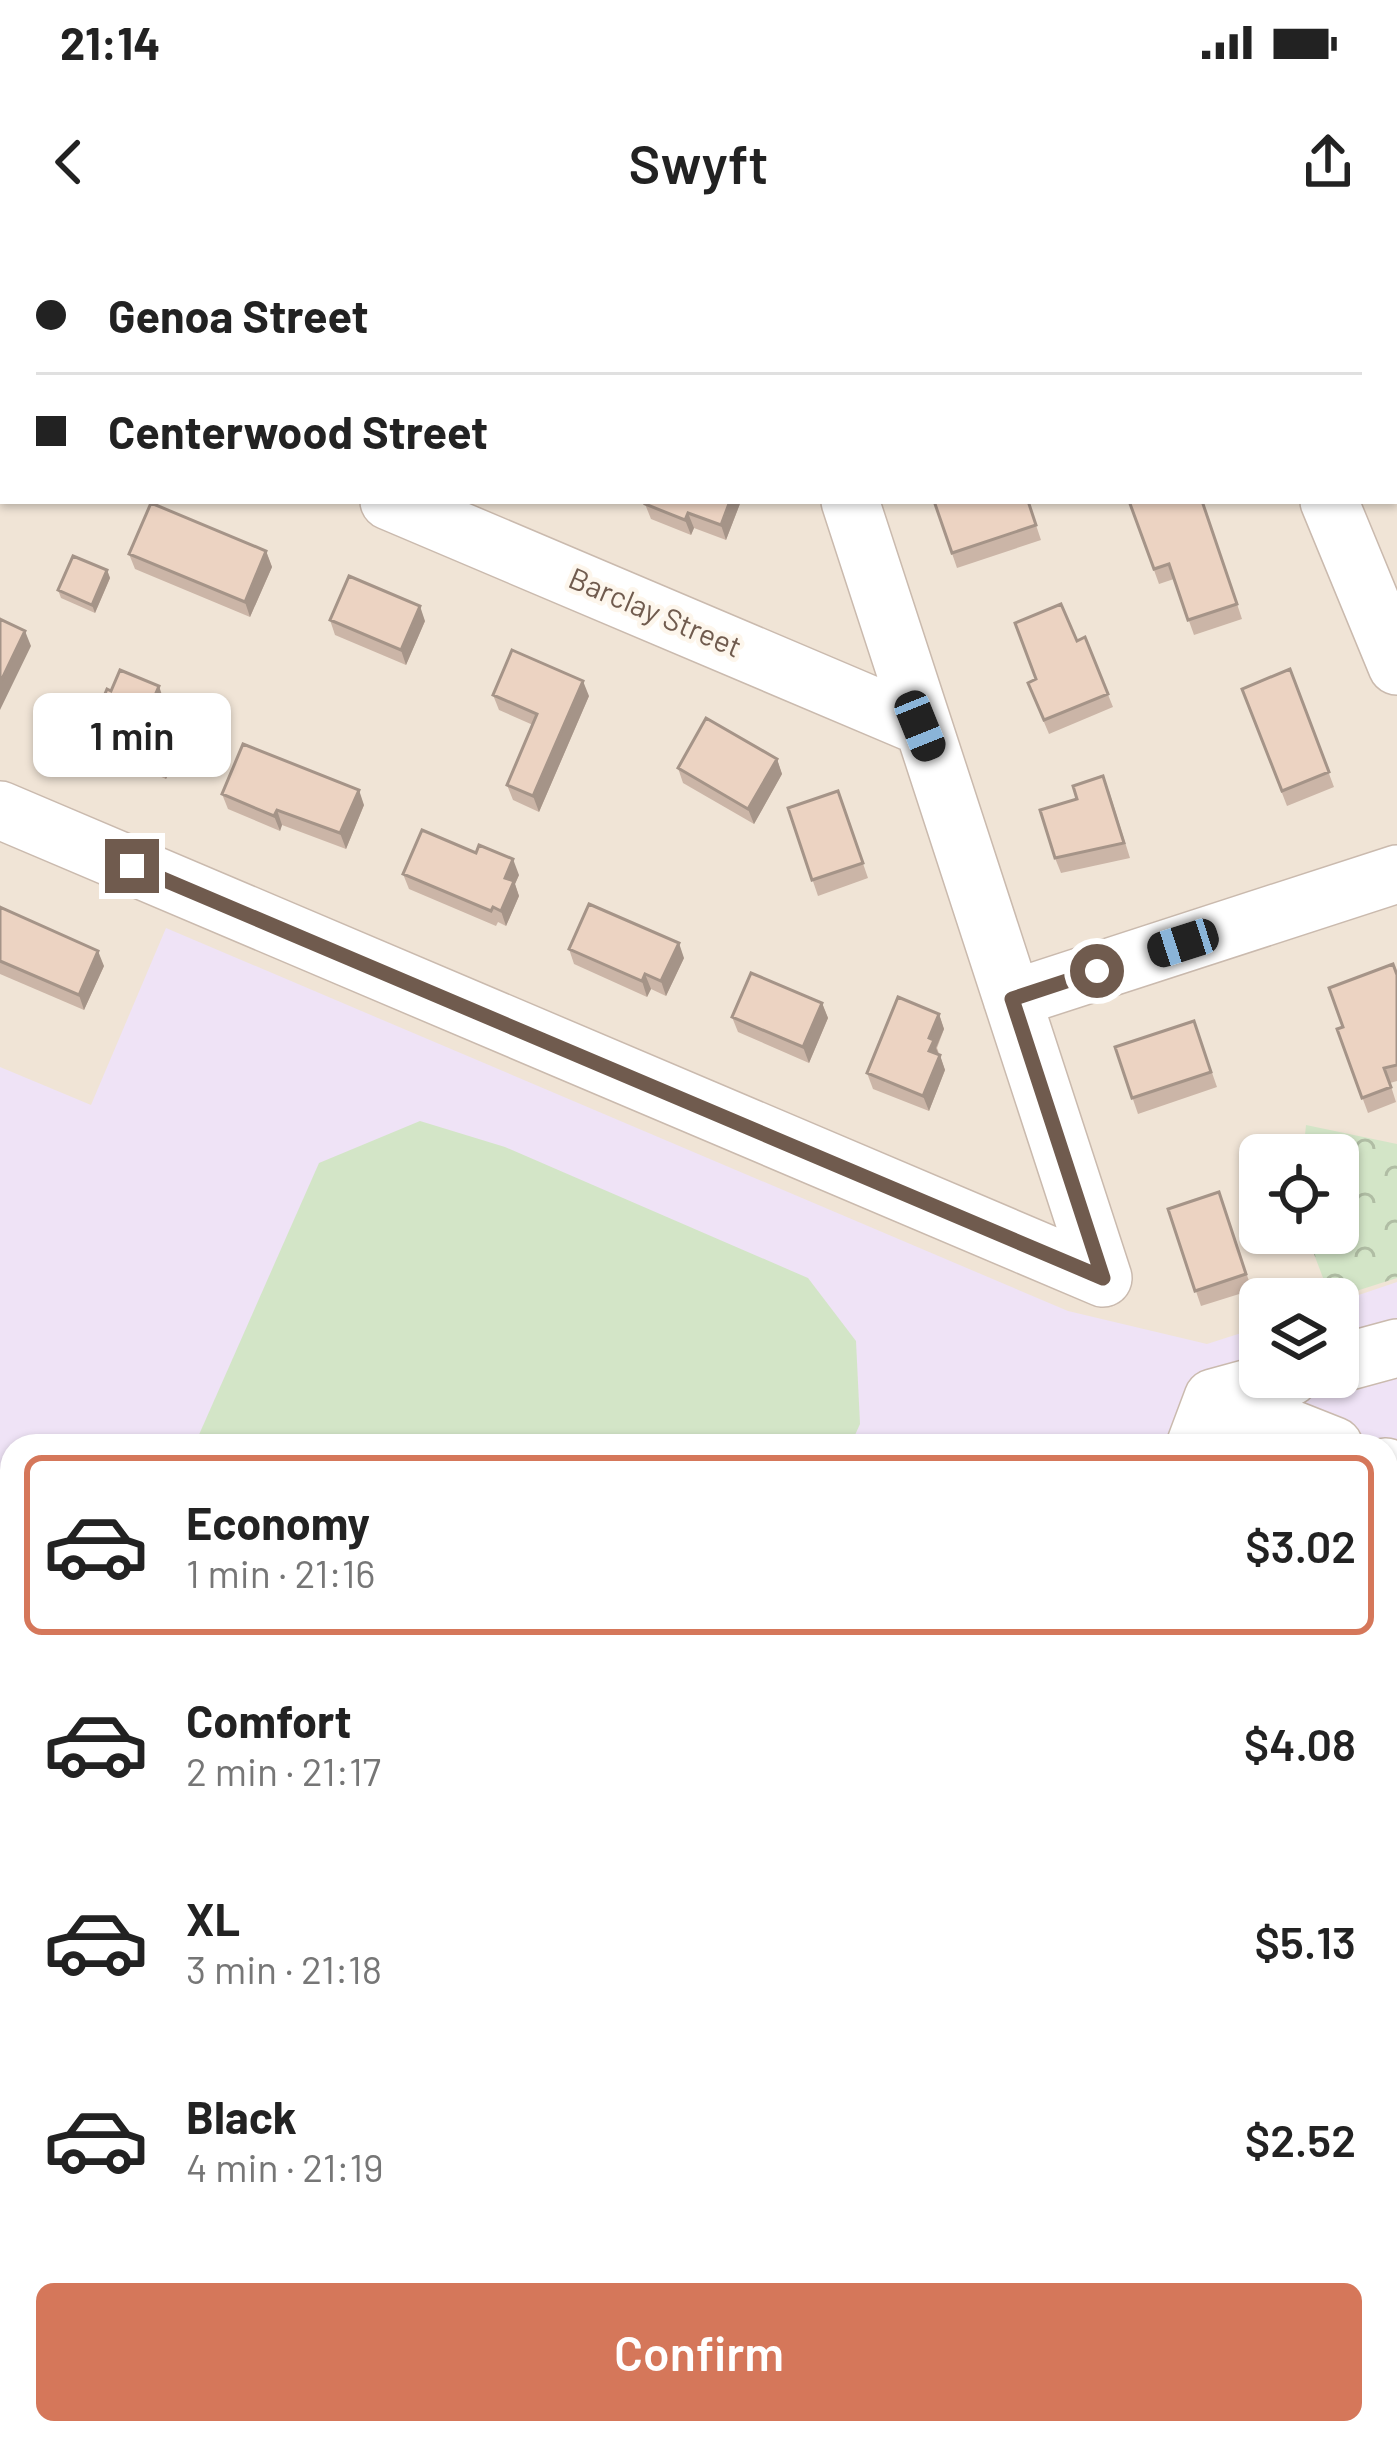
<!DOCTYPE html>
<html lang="en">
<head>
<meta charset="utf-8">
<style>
  :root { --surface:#fff; --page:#f6f6f6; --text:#222; --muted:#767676; --line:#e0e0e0; --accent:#d5775a }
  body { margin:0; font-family:Barlow,sans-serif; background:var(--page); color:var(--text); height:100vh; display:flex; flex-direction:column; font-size:45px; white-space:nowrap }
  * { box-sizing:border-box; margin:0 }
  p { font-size:39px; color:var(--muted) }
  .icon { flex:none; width:66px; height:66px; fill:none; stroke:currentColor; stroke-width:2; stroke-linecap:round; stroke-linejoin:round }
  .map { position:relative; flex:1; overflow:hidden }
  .side { position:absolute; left:0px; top:1194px; width:1398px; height:1011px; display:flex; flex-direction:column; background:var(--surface); border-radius:36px 36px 0 0; box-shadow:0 3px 9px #0004 }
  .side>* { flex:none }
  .hud { position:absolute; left:0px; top:0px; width:1398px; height:264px; box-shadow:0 3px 9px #0004; display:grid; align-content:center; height:264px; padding:0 36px; background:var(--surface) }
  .controls { position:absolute; left:1239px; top:894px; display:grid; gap:24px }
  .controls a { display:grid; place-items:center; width:120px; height:120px; border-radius:18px; background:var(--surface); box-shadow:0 3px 9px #0004; font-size:60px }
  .end { position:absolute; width:54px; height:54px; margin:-27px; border:15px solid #705b4e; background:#fff; box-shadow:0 0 0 6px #fff }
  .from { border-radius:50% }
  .bubble { position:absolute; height:84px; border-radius:18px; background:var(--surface); box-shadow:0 3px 9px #0004; font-size:39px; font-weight:600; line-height:84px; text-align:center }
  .car { position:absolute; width:36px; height:72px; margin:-36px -18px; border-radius:15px; box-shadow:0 0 9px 3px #0007; background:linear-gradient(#222 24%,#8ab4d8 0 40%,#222 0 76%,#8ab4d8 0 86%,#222 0) }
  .hud b { display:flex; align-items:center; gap:42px; height:114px; font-size:45px }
  .hud b+b { border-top:3px solid var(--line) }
  .hud i { width:30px; height:30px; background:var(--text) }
  ul { padding:21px 0 0; list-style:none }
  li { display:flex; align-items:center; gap:36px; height:180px; margin:0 24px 18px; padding:0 12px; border:6px solid transparent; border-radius:18px }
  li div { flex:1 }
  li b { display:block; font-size:45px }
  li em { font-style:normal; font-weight:600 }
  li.active { border-color:var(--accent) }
  li>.icon { width:108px; height:108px; stroke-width:1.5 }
  .button { display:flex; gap:24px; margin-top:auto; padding:24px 36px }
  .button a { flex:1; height:138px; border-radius:18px; background:var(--accent); color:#fff; font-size:48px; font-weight:600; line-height:138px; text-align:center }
  .status { display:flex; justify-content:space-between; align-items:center; height:84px; padding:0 60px; background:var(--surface); direction:ltr }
  .status svg { height:33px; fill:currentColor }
  header { display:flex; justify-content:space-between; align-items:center; height:156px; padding:0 36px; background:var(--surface); font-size:54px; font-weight:600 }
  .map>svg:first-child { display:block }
  .residential { fill:#f0e4d6; fill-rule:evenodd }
  .education { fill:#efe3f6 }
  .forest { fill:url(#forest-crowns) }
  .pitch { fill:#d3e5c7 }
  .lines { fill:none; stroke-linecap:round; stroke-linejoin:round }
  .minor-casing { stroke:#cabaae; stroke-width:60 }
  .minor { stroke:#fff; stroke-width:57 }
  .wall { fill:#cbb5a7 }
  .shaded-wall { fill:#a59488 }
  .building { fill:#ecd3c2; stroke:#a59488; stroke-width:3 }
  .route { stroke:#705b4e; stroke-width:15 }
  .labels { text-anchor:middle; stroke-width:9; stroke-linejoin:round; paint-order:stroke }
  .street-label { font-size:30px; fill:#705b4e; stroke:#fdf6ec }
</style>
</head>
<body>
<div class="status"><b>21:14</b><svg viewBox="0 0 49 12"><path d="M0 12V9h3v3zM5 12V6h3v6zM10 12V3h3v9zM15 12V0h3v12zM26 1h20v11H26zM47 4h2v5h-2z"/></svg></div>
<header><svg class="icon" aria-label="back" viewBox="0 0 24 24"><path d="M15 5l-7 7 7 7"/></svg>Swyft<svg class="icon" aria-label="share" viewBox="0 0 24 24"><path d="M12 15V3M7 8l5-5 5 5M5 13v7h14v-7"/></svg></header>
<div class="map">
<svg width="1397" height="2203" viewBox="0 0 1397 2203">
  <defs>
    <pattern id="forest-crowns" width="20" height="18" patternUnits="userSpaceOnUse" patternTransform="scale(3)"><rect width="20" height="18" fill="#d3e5c7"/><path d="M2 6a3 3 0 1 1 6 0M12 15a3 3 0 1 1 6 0" fill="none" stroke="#b0bda4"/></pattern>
  </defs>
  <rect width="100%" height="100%" fill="#f9f2e7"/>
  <path class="residential" d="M0,0H1397V2203H246L222,2193H1386V1206H12V2106L0,2101ZM3,3H1395V261H3ZM1260,915H1338V993H1260ZM1260,1059H1338V1137H1260Z"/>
  <path class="education" d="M166,688L1068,1071L1207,1104L1260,1087V1137H1338V1062L1397,1042V2171L1382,2203H1016L993,2193H1386V1206H12V1471L0,1466V827L91,865Z
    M12,1519V1769L0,1763V1547Z"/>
  <path class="forest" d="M1306,885L1397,904V1038L1331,1059L1306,993H1338V915H1303Z
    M65,2193H245L269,2203H90Z"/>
  <path class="pitch" d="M420,881L505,907L808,1038L856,1101L860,1184L850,1206H194L319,923Z"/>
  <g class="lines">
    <g class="minor-casing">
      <path id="minor" d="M762,0L763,3
        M1223,0L1224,3
        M0,96L3,98
        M389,261L920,486
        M850,261L1103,1038
        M1329,261L1397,426
        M0,570L1103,1038
        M1012,759L1397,634
        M1338,1124L1397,1108
        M1213,1158L1290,1137
        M1195,1206L1213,1158L1334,1206
        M1386,1227L1397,1231
        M1386,1325L1397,1329
        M0,1522L9,1526
        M0,2050L12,2056
        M1386,2083L1397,2087
        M338,2193L362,2203
        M1156,2193L1180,2203
        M1318,2203L1322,2193"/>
    </g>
    <use href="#minor" class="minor"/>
  </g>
  <path class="wall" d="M646,261H741L726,300L694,288L691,295L651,279L645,264Z
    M934,261H1028L1041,300L957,328Z
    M1129,261H1203L1242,379L1194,395L1174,339L1159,344Z
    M266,311L272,327L250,377L135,329L129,314Z
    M107,330L110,338L95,373L61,358L58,350Z
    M330,380L425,381L406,425L335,395Z
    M1085,397L1113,467L1049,494L1033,456L1036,439L1077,401Z
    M1290,429L1334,547L1287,566L1242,449Z
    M493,455L589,456L539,572L513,560L507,545L533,485L499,470Z
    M164,461L160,471L179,480L185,495L166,539L95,508L89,493Z
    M777,519L782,534L754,584L683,543L678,528Z
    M838,551L868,638L818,656L788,568Z
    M1109,551L1130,618L1061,633L1055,618Z
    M222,554L364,565L346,609L282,585L280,591L228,569Z
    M403,634L519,635L515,644L519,656L506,686L498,682L496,686L409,649Z
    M0,667L104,726L84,770L0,734Z
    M569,709L684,718L666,756L651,749L647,757L574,724Z
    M1397,735V841L1390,843L1396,862L1368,873L1337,789L1343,787Z
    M822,763L828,778L809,823L738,792L732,777Z
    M939,774L944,789L937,808L945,830L929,871L873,849L867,833Z
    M1194,781L1217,847L1138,874L1115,807Z
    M1219,952L1252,1050L1201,1066L1168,969Z
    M1386,1409L1397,1414V1577L1386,1572Z
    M1386,1709L1397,1714V1776L1386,1771Z
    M1386,1868L1397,1873V1936L1386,1931Z
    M558,2193H648L644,2203H580Z"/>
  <path class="shaded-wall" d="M730,261H741L726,300L721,285Z
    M688,273L694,288L691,295L685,280Z
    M266,311L272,327L250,377L245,362Z
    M107,330L110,338L95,373L92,365Z
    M420,366L425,381L406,425L401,410Z
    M25,391L31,406L0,470V443Z
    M583,441L589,456L539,572L533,556Z
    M159,446L164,461L155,482L150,467Z
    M179,480L185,495L166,539L160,524Z
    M777,519L782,534L754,584L748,569Z
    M359,550L364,565L346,609L340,593Z
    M277,570L282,585L280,591L274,576Z
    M513,619L519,635L515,644L519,656L506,686L501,671L505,638Z
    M679,703L684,718L666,756L661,741Z
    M98,711L104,726L84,770L79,755Z
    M645,734L651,749L647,757L642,741Z
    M822,763L828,778L809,823L803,807Z
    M939,774L944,789L936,808L939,815L929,811V798Z
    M940,815L945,830L929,871L923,856Z
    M1386,1659L1394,1681L1386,1699Z
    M636,2193H648L644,2203H632Z"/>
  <path class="building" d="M113,0H172L178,3H112Z
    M290,0H329L332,1L331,3H289Z
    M505,0H615L613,3H509Z
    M1051,0H1118L1119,3H1052Z
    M1331,0H1368L1369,3H1332Z
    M1395,67L1397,71V121L1395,114Z
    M646,261H730L721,285L688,273L685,280L645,264Z
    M934,261H1028L1036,285L952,313Z
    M1129,261H1202L1237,364L1188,380L1169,324L1154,329Z
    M151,263L266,311L245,362L129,314Z
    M73,316L107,330L92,365L58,350Z
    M349,336L420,366L401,410L330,380Z
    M1061,364L1077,401L1085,397L1108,454L1044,480L1028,443L1036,439L1015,383Z
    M0,379L25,391L0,443Z
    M512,410L583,441L533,556L507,545L537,474L493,455Z
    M1290,429L1329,532L1282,551L1242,449Z
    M120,430L159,446L150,467L179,480L160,524L89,493L107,449L111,451Z
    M706,478L777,519L748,569L678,528Z
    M243,504L359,550L340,593L277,570L274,576L222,554Z
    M1103,536L1124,603L1055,618L1040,570L1077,559L1073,546Z
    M838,551L863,623L812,640L788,568Z
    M422,590L476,613L479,605L513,619L505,638L514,641L501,671L493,667L491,671L403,634Z
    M589,664L679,703L661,741L645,734L642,741L569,709Z
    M0,667L98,711L79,755L0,721Z
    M1393,724L1397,735V825L1384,828L1391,847L1362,858L1337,789L1343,787L1329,748Z
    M751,733L822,763L803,807L732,777Z
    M898,757L939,774L929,798L934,800L929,811L940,815L923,856L867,833Z
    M1194,781L1211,832L1132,858L1115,807Z
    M1219,952L1246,1034L1195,1051L1168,969Z
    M1386,1409L1397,1414V1558L1386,1554Z
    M1386,1709L1397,1714V1757L1386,1753Z
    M1386,1868L1397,1873V1917L1386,1912Z
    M586,2193H636L632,2203H608Z
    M929,2193H982L990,2196L987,2203H925Z"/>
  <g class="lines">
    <path class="route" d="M132,626L1103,1038L1012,759L1097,731"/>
  </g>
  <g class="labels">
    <g class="street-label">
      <text transform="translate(655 373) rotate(23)" y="10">Barclay Street</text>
    </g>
  </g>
</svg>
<div class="controls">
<a><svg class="icon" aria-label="locate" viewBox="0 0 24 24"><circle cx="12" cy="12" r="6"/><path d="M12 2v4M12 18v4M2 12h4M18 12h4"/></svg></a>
<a><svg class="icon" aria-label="layers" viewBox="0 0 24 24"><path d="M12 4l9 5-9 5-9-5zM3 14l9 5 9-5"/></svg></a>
</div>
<i class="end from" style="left:1097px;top:731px"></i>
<i class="end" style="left:132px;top:626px"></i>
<div class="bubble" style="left:33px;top:453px;width:198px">1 min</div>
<i class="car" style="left:920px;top:486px;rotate:158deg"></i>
<i class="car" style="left:1183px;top:703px;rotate:252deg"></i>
<div class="hud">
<b><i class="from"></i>Genoa Street</b>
<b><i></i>Centerwood Street</b>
</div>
<section class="side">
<ul>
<li class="active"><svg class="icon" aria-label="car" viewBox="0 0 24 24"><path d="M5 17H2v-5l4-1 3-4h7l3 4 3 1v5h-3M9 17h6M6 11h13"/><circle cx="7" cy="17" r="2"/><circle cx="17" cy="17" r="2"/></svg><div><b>Economy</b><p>1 min · 21:16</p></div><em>$3.02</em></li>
<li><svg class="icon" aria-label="car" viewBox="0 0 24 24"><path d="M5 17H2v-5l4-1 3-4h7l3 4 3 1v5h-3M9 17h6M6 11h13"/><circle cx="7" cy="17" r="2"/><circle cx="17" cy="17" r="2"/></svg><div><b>Comfort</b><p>2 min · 21:17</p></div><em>$4.08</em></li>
<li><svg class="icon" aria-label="car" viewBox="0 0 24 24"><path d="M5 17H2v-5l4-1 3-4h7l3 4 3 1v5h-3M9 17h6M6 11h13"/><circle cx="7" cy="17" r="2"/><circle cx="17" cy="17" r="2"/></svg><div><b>XL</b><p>3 min · 21:18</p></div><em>$5.13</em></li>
<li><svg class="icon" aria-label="car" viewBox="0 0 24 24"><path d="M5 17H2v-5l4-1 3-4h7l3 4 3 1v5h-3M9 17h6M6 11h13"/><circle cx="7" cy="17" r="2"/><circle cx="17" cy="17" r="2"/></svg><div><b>Black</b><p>4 min · 21:19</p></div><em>$2.52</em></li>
</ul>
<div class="button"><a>Confirm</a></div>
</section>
</div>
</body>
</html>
